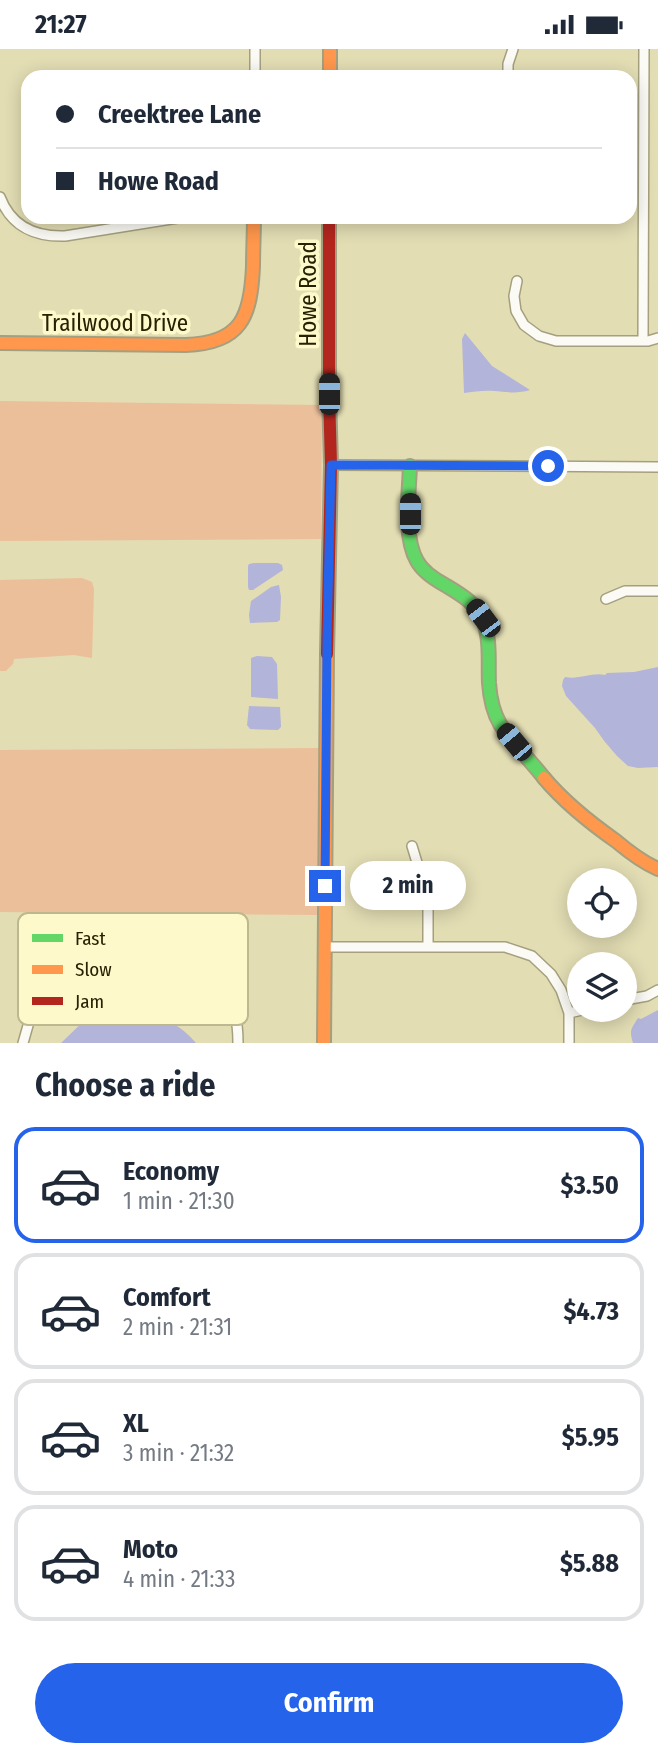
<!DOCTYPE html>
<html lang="en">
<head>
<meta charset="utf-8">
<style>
  :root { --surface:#fff; --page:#f2f2f3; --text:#1f2937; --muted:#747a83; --line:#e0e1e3; --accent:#2563eb }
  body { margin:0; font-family:"Fira Sans Condensed",sans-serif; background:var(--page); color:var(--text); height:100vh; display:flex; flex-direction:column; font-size:26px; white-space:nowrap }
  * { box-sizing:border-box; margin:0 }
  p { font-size:23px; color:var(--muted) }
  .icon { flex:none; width:38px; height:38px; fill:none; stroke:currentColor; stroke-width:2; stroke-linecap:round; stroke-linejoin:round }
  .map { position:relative; height:994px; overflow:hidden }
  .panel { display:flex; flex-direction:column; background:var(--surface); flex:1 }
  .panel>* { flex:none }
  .banner { position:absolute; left:21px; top:21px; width:616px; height:154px; border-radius:21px; box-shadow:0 4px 18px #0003; display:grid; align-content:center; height:154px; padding:0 35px; background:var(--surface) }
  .fabs { position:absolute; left:567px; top:819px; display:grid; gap:14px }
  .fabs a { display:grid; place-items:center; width:70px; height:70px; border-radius:50%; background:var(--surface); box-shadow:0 4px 18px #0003; font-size:35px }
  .end { position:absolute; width:32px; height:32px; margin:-16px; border:9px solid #2563eb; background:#fff; box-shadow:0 0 0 4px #fff }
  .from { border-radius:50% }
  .bubble { position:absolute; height:49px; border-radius:24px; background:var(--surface); box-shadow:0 4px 18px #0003; font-size:23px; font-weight:700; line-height:49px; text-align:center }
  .car { position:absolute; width:21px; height:42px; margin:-21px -10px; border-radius:9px; box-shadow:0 0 5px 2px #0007; background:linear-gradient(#222 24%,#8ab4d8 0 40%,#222 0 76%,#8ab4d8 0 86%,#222 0) }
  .banner b { display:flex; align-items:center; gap:24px; height:66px; font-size:26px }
  .banner b+b { border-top:2px solid var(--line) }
  .banner i { width:18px; height:18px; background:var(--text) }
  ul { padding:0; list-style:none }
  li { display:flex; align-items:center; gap:21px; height:116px; margin:0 14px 10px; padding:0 21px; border:4px solid var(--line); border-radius:21px }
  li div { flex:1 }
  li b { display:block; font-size:26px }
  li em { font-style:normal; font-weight:700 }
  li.active { border-color:var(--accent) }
  li>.icon { width:63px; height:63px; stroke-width:1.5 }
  h2 { padding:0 35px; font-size:32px; line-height:84px }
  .button { display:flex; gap:14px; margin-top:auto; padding:14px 35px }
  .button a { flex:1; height:80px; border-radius:42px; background:var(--accent); color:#fff; font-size:28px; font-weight:700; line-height:80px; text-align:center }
  .status { display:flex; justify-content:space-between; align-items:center; height:49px; padding:0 35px; background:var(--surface); direction:ltr }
  .status svg { height:19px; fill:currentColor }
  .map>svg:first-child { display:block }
  .green { fill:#ecbf9b }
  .water { fill:#b3b4d9 }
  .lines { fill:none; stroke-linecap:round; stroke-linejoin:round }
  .street-casing { stroke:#a4a07f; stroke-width:12 }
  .fast-casing { stroke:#a4a07f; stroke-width:16 }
  .slow-casing { stroke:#a4a07f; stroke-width:16 }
  .jam-casing { stroke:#a4a07f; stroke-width:16 }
  .street { stroke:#fbfaf4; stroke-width:9 }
  .fast { stroke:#63d668; stroke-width:12 }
  .slow { stroke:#ff974d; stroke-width:12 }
  .jam { stroke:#b3261e; stroke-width:12 }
  .route { stroke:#2563eb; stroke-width:9 }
  .labels { text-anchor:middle; stroke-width:7; stroke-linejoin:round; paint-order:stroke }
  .street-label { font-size:23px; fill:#262102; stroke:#fef9cb }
  .key { fill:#fef9cb; stroke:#bdb88f; stroke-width:2 }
  .key-label { font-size:19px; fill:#262102 }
</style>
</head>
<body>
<div class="status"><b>21:27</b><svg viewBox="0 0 49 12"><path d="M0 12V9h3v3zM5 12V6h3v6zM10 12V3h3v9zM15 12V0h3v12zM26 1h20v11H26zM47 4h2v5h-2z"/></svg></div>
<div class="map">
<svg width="658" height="994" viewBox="0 0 658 994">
  <rect width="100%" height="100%" fill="#e2ddb3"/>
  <path class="green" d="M0,352L322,356L321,490L0,492Z
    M82,529L92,533L94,540L92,609L74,606L14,610L13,615L6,622H0V531Z
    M322,699L319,866L0,863V701Z"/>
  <path class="water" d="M465,284L492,317L530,341C517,345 507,343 494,342C484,341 473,343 464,344L462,290Z
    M254,514H278L282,516L283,521L253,541H249L248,538V517L249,515Z
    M279,536L281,548L280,571L277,573L250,574L249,566L251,552L271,538Z
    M257,607L272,608L277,615L278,650L251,648V609Z
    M658,618V718L638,719L628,717L617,707L605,693L595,679L566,647L562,637L563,631L565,628C579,631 592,623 605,626L607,624L634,623Z
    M249,657L280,658L281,678L278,681L250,680L247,676Z
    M658,961V994H633C629,981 631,980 638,969L641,970Z
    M106,963C145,966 168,962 196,994H61L89,967Z"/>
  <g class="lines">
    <g class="street-casing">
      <path id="street" d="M255,28V0
        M508,28V15L513,0
        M0,148C11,177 35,188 65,187L184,168
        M517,232L514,247L516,262L524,276L539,287L556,292H648L658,289
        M643,292L644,0
        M331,416L658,418
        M606,550L625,542H658
        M412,797L428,850V897
        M324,898H505L532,907L551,925L561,941L569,964V994
        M625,951L647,947L658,941
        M569,964L582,961
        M23,994C29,974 33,950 52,938C72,927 125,932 149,932C165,932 182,931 198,933C203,933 208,935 213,938C235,951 238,971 238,994"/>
    </g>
    <g class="fast-casing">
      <path id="fast" d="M410,417C409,444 403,488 417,512C423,523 434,530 445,536C460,545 476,554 483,571C491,591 488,613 489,634C490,648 493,663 500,675C511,693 531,712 544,729"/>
    </g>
    <g class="slow-casing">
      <path id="slow" d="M330,0V28
        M0,294L186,296C241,294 251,268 253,217C253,201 254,184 254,168
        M544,729C565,754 589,773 616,792C629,803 642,813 658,820
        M324,994L327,605"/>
    </g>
    <g class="jam-casing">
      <path id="jam" d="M327,605L331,416L329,345V168"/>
    </g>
    <use href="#street" class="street"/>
    <use href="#fast" class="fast"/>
    <use href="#slow" class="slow"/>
    <use href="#jam" class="jam"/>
  </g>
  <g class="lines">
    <path class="route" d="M325,837L327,590L331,416L548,417"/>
  </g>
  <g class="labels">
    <g class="street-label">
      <text transform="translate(308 245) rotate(-90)" y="8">Howe Road</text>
      <text x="115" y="282">Trailwood Drive</text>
    </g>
  </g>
  <rect x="18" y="864" width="230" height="112" rx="10" class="key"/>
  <rect x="32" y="885" width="31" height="8" fill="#63d668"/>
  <rect x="32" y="916" width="31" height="9" fill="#ff974d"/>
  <rect x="32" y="948" width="31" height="8" fill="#b3261e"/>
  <g class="key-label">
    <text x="75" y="896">Fast</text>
    <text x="75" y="927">Slow</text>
    <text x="75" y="959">Jam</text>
  </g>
</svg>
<div class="fabs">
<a><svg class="icon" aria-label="locate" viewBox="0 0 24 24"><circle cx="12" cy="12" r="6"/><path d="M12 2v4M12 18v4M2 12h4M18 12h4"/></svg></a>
<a><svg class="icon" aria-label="layers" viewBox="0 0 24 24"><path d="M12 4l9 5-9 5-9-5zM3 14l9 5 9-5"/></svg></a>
</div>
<i class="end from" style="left:548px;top:417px"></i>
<i class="end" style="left:325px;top:837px"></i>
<div class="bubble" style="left:350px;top:812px;width:116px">2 min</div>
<i class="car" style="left:329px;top:345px;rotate:0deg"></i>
<i class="car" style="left:410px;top:465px;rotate:0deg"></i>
<i class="car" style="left:483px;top:569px;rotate:323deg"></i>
<i class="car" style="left:514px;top:693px;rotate:320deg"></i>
<div class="banner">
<b><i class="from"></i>Creektree Lane</b>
<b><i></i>Howe Road</b>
</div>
</div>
<section class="panel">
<h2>Choose a ride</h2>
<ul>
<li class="active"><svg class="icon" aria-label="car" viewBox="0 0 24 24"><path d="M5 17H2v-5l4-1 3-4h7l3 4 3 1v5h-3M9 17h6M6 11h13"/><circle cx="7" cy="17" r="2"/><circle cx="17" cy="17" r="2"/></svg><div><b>Economy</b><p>1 min · 21:30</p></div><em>$3.50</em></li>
<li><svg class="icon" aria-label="car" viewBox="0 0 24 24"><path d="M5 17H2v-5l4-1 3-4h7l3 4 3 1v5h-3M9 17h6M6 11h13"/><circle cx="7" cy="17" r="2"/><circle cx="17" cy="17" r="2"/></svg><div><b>Comfort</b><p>2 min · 21:31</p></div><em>$4.73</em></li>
<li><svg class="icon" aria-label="car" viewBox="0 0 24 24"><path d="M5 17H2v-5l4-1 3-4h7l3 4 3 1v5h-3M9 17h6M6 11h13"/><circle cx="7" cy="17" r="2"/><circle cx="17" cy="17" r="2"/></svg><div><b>XL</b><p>3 min · 21:32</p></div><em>$5.95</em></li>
<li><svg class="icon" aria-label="car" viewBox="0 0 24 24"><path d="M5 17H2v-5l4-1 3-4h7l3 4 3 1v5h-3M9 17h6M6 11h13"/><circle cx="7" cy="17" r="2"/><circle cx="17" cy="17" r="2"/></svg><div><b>Moto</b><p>4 min · 21:33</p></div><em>$5.88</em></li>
</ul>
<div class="button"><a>Confirm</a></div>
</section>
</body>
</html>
